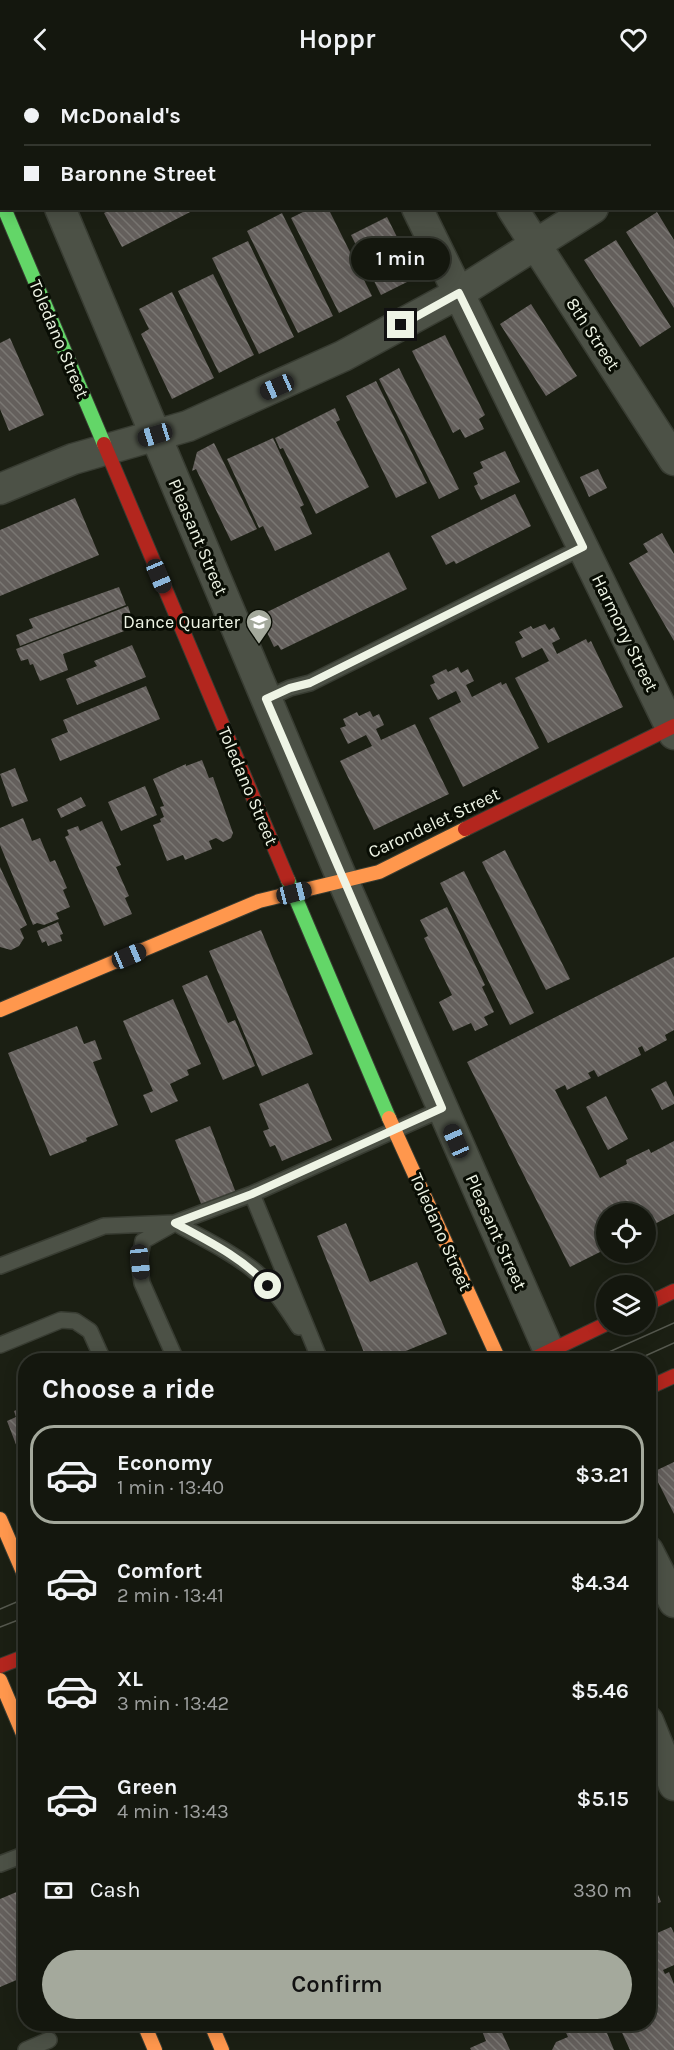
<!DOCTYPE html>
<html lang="en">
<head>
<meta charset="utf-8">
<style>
  :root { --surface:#14170e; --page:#1d2017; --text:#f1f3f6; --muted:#9d9f9e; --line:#33362e; --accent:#a4a99c }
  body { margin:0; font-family:Karla,sans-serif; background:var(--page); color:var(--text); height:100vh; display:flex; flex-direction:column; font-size:22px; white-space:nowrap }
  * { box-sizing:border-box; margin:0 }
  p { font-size:20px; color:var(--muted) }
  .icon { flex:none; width:33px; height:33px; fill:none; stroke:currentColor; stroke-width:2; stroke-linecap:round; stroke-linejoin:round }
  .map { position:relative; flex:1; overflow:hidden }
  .details { position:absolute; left:18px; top:1275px; width:638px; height:678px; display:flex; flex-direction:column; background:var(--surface); border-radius:24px; box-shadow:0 3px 15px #0003,0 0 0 2px var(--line) }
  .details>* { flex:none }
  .guide { position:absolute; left:0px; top:0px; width:675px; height:132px; box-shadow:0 3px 15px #0003,0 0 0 2px var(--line); display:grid; align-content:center; height:132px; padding:0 24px; background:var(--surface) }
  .buttons { position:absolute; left:596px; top:1125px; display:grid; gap:12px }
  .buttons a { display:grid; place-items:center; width:60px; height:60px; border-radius:50%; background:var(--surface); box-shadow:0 3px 15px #0003,0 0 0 2px var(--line); font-size:30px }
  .end { position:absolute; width:27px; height:27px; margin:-14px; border:8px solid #eef4e5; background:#111; box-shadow:0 0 0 3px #111 }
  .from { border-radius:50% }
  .bubble { position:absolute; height:42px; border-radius:21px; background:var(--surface); box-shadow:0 3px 15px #0003,0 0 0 2px var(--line); font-size:20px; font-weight:600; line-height:42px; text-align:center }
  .car { position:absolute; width:18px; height:36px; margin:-18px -9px; border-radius:8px; box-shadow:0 0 4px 2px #0007; background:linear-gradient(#222 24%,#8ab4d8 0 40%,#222 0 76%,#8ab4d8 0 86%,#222 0) }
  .guide b { display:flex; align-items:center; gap:21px; height:57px; font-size:22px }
  .guide b+b { border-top:2px solid var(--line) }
  .guide i { width:15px; height:15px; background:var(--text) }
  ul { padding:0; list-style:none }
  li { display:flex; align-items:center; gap:18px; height:99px; margin:0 12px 9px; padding:0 12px; border:3px solid transparent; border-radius:24px }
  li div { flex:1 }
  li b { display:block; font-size:22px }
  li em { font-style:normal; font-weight:600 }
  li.on { border-color:var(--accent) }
  li>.icon { width:54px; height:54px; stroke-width:1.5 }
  h2 { padding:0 24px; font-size:27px; line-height:72px }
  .pay { display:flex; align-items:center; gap:15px; height:66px; padding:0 24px; font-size:22px }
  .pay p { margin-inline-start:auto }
  .cta { display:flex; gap:12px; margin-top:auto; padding:12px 24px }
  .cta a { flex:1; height:69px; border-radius:36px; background:var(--accent); color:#111; font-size:24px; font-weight:600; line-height:69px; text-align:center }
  header { display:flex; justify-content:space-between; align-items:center; height:78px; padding:0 24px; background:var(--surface); font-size:27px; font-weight:600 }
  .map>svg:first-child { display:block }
  .building { fill:url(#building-back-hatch) }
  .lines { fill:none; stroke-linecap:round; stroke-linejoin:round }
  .lane-casing { stroke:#383c32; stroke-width:18 }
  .street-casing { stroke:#383c32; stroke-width:33 }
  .fast-casing { stroke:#383c32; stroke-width:16 }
  .slow-casing { stroke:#383c32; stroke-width:16 }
  .jam-casing { stroke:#383c32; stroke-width:16 }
  .lane { stroke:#4c5146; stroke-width:15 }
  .street { stroke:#4c5146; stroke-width:30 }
  .fast { stroke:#63d668; stroke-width:14 }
  .slow { stroke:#ff974d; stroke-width:14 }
  .jam { stroke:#b3261e; stroke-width:14 }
  .tram { stroke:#56594f; stroke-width:1.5 }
  .route { stroke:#eef4e5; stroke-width:8 }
  .labels { text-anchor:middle; stroke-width:6; stroke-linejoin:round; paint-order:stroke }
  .street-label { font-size:18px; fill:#eef4e5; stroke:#090d04 }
  .poi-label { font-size:18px; fill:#eef4e5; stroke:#090d04; text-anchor:end }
</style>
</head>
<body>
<header><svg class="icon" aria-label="back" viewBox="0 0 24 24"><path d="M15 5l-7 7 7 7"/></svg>Hoppr<svg class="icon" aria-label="heart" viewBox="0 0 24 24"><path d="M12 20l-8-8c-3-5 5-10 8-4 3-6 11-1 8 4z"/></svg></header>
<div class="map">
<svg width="674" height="1972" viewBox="0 0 674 1972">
  <defs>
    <pattern id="building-back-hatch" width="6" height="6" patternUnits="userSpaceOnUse" patternTransform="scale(1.5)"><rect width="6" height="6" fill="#645f5c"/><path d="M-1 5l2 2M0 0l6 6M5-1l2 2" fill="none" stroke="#7a7773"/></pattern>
  </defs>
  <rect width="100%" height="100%" fill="#1b1f13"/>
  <path class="building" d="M113,130H198L122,169L104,135Z
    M311,130H328L372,218L339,235L291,140Z
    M657,134L674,162V230L626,154Z
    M282,135L333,238L298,255L247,153Z
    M387,139L417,199L381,217L351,157Z
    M616,162L671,249L640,269L584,182Z
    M248,163L294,259L259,276L212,180Z
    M213,196L254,277L219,295L178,213Z
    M172,214L214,300L172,321L141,256L149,251L139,231Z
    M531,226L577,298L546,318L500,246Z
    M445,257L485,337L479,341L484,351L465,360L460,351L453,355L412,273Z
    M10,260L44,337L9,353L0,331V265Z
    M399,290L459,411L439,421L379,301Z
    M376,303L427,405L396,420L346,318Z
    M335,330L340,342L336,344L369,409L316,436L283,370L280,371L275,360Z
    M273,360L304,427L300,429L312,456L275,473L263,448L259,450L227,381Z
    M214,365L257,451L231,463L196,391L192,393L197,374Z
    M505,373L520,404L481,422L474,408L478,406L473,395L483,390L480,384Z
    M598,391L607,410L589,419L580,399Z
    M515,416L531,448L456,486L454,483L446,487L431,458Z
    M75,420L99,477L0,518V452Z
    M662,455L674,476V563L629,485L648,474L643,466Z
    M389,474L407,511L281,572L278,567L274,569L259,538Z
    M119,509L126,527L20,568L16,557L33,550L29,541Z
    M128,528L135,549L63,576L68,592L40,603L33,586L30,587L28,581L21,583L16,571Z
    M545,546L549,552L554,549L560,561L552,565L557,576L586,561L588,565L591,563L623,629L548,665L515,600L549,583L542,570L522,580L515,564L523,560L519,554L531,548L533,551Z
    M132,567L146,599L77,627L66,601L97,588L94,583Z
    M458,589L461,595L468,591L474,603L466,607L472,619L501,604L502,607L506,605L539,670L463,709L429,640L461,624L456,613L438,622L430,607L435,605L432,598L446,591L448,594Z
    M146,608L160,641L60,683L51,661L68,654L63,642Z
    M370,633L373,639L379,636L384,647L376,651L381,662L415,646L449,716L374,752L340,683L372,668L366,657L348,666L340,650L346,648L343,641L357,634L359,638Z
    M202,682L209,700L213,699L233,755L231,760L223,764L216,760L209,763L212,771L185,782L183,777L167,783L153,747L161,744L160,741L164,739L160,729L164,728L153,701L186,686V688Z
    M15,690L28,723L12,729L0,696Z
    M145,708L157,737L121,753L108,724Z
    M81,719L86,728L61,740L57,731Z
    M23,740L32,763L40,760L50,784L55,782L67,810L63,812L70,829L56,835L59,841L44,847L37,845L33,847L0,767V750Z
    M102,743L121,787L116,789L129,818L125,820L132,836L104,848L65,759L69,757L67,752L78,748L80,753Z
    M505,772L570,901L546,912L482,784Z
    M0,789L27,847L20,851L24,860L19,868L11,872L0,869Z
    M464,793L534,935L510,947L440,805Z
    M447,829L485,907L482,909L494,934L484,939L488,947L475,953L471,945L453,953L439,924L452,917L424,860L428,858L420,842Z
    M58,844L63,856L60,857L62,863L48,868L46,863L42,865L37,853Z
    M261,852L313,976L262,998L209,873Z
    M674,879V952L665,957L667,962L645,974L642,968L638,970L641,977L598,999L594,992L588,995L591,1000L567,1012L565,1007L555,1012L600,1100L627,1086L626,1082L649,1071L651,1075L674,1063V1136L645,1151V1136H606V1171L570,1189L467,984Z
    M207,897L228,945L235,942L255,988L223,1002L182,908Z
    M173,921L201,986L187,992L189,997L170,1006L178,1023L151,1035L143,1017L153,1013L123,943Z
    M77,948L84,966L95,962L102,981L93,984L118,1047L86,1060L87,1063L50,1078L8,975Z
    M666,1003L674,1019V1026L662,1032L651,1011Z
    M308,1005L332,1062L282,1083L275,1067L270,1069L263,1053L269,1051L259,1026Z
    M606,1018L628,1061L608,1072L586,1029Z
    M210,1048L236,1115L202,1128L175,1062Z
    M346,1145L370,1204L417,1184L447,1256L384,1282H367L317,1158Z
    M26,1328V1390H25L7,1343L16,1339L14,1333Z
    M674,1384V1436L653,1394Z
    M648,1792L661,1824L648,1829Z
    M26,1810V1898L0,1909V1821Z
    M671,1849L674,1855V1887L663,1892L665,1896L669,1894L674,1906V1972H630L618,1946H648V1859Z
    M486,1946H498L510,1972H471L470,1970L486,1963L480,1948Z
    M562,1946H606L610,1954L607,1955L614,1972H552L556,1964L568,1959Z"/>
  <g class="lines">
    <g class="lane-casing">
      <path id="lane" d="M266,621L290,610L310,605L583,469
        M252,1116L442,1031
        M0,1188L104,1148L175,1145L252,1116L320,1282
        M0,1267L61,1242L75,1243L90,1253L103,1282
        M176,1282L142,1205L139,1184L143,1163L175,1145C202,1160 232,1174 256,1194C273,1209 286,1229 299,1249
        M0,1786L26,1776
        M26,1972L49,1962"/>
    </g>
    <g class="street-casing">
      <path id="street" d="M352,0L353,2
        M429,0L430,2
        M0,11L2,14
        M674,79V78
        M60,130L343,803L553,1282
        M417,130L674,656
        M512,130L674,382
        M0,411L73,381L188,348L343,278L459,215L593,130
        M648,1473L674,1524
        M648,1643L674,1707"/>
    </g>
    <g class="fast-casing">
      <path id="fast" d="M4,130L104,366
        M288,802L389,1040"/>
    </g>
    <g class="slow-casing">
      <path id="slow" d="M0,932L259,823L379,794L465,751
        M389,1040L499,1282
        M0,1441L26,1501
        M0,1602L26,1663
        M144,1946L155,1972
        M211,1946L222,1972"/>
    </g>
    <g class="jam-casing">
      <path id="jam" d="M104,366L288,802
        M465,751L674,648
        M645,1227L674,1213
        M531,1282L606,1246
        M648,1310L674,1298
        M0,1588L26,1578"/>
    </g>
    <use href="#lane" class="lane"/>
    <use href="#street" class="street"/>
    <use href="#fast" class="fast"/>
    <use href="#slow" class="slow"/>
    <use href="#jam" class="jam"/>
    <path class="tram" d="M591,1282L674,1245
      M636,1282L674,1265
      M0,1531L26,1520
      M0,1549L26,1539"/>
  </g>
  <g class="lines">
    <path class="route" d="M268,1208C243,1180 208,1163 175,1145L252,1116L442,1030L266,621L290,610L310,605L583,469L459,215L401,247"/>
  </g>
  <defs>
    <g id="school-pin" transform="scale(1.35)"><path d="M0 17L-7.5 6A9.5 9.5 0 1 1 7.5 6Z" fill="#a4a99c" stroke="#090d04"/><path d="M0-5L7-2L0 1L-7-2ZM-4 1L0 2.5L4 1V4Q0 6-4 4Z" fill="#fff"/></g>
  </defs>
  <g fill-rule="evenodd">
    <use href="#school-pin" x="259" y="544"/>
  </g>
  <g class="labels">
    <g class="street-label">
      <text transform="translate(593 256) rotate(57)" y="6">8th Street</text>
      <text transform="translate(59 261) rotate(67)" y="6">Toledano Street</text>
      <text transform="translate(198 459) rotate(67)" y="6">Pleasant Street</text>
      <text transform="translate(625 555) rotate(64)" y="6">Harmony Street</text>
      <text transform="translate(248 708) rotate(67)" y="6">Toledano Street</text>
      <text transform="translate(434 745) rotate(-25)" y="6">Carondelet Street</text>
      <text transform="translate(441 1154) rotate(66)" y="6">Toledano Street</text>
      <text transform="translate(496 1154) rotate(66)" y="6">Pleasant Street</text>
    </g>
    <g class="poi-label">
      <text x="240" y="550">Dance Quarter</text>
    </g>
  </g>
</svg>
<div class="buttons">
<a><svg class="icon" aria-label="locate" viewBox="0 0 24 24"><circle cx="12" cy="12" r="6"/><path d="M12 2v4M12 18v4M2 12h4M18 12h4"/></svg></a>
<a><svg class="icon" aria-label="layers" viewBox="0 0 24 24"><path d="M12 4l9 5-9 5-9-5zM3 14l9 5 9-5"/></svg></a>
</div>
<i class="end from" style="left:268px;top:1208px"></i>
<i class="end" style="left:401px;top:247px"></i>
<div class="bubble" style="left:351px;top:160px;width:99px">1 min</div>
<i class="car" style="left:277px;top:309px;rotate:246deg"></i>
<i class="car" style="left:155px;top:357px;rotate:253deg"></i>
<i class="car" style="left:159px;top:498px;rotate:157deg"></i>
<i class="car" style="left:294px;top:815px;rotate:76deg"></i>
<i class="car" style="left:129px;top:878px;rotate:67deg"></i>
<i class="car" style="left:456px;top:1063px;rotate:336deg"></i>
<i class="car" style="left:140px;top:1184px;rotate:174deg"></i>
<div class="guide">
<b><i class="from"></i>McDonald's</b>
<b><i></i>Baronne Street</b>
</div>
<section class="details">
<h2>Choose a ride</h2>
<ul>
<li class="on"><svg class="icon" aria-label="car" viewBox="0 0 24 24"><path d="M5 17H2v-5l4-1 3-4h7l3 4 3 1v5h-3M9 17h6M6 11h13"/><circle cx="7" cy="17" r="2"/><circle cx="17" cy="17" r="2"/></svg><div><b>Economy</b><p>1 min · 13:40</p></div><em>$3.21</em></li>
<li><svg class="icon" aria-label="car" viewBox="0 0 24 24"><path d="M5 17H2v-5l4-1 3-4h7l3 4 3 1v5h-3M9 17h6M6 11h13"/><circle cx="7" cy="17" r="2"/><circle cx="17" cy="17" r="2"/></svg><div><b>Comfort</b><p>2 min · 13:41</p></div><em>$4.34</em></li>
<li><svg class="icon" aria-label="car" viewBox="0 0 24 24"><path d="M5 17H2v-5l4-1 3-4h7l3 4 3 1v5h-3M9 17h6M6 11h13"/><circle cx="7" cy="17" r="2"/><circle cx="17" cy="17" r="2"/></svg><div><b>XL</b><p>3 min · 13:42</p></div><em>$5.46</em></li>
<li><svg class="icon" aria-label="car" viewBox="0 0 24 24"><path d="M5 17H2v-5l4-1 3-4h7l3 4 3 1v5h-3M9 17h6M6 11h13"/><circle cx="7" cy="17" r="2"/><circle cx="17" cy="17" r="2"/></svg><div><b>Green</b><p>4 min · 13:43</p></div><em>$5.15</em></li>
</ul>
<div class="pay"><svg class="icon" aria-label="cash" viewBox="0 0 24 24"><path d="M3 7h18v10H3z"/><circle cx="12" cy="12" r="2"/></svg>Cash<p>330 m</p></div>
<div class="cta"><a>Confirm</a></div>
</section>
</div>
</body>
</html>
